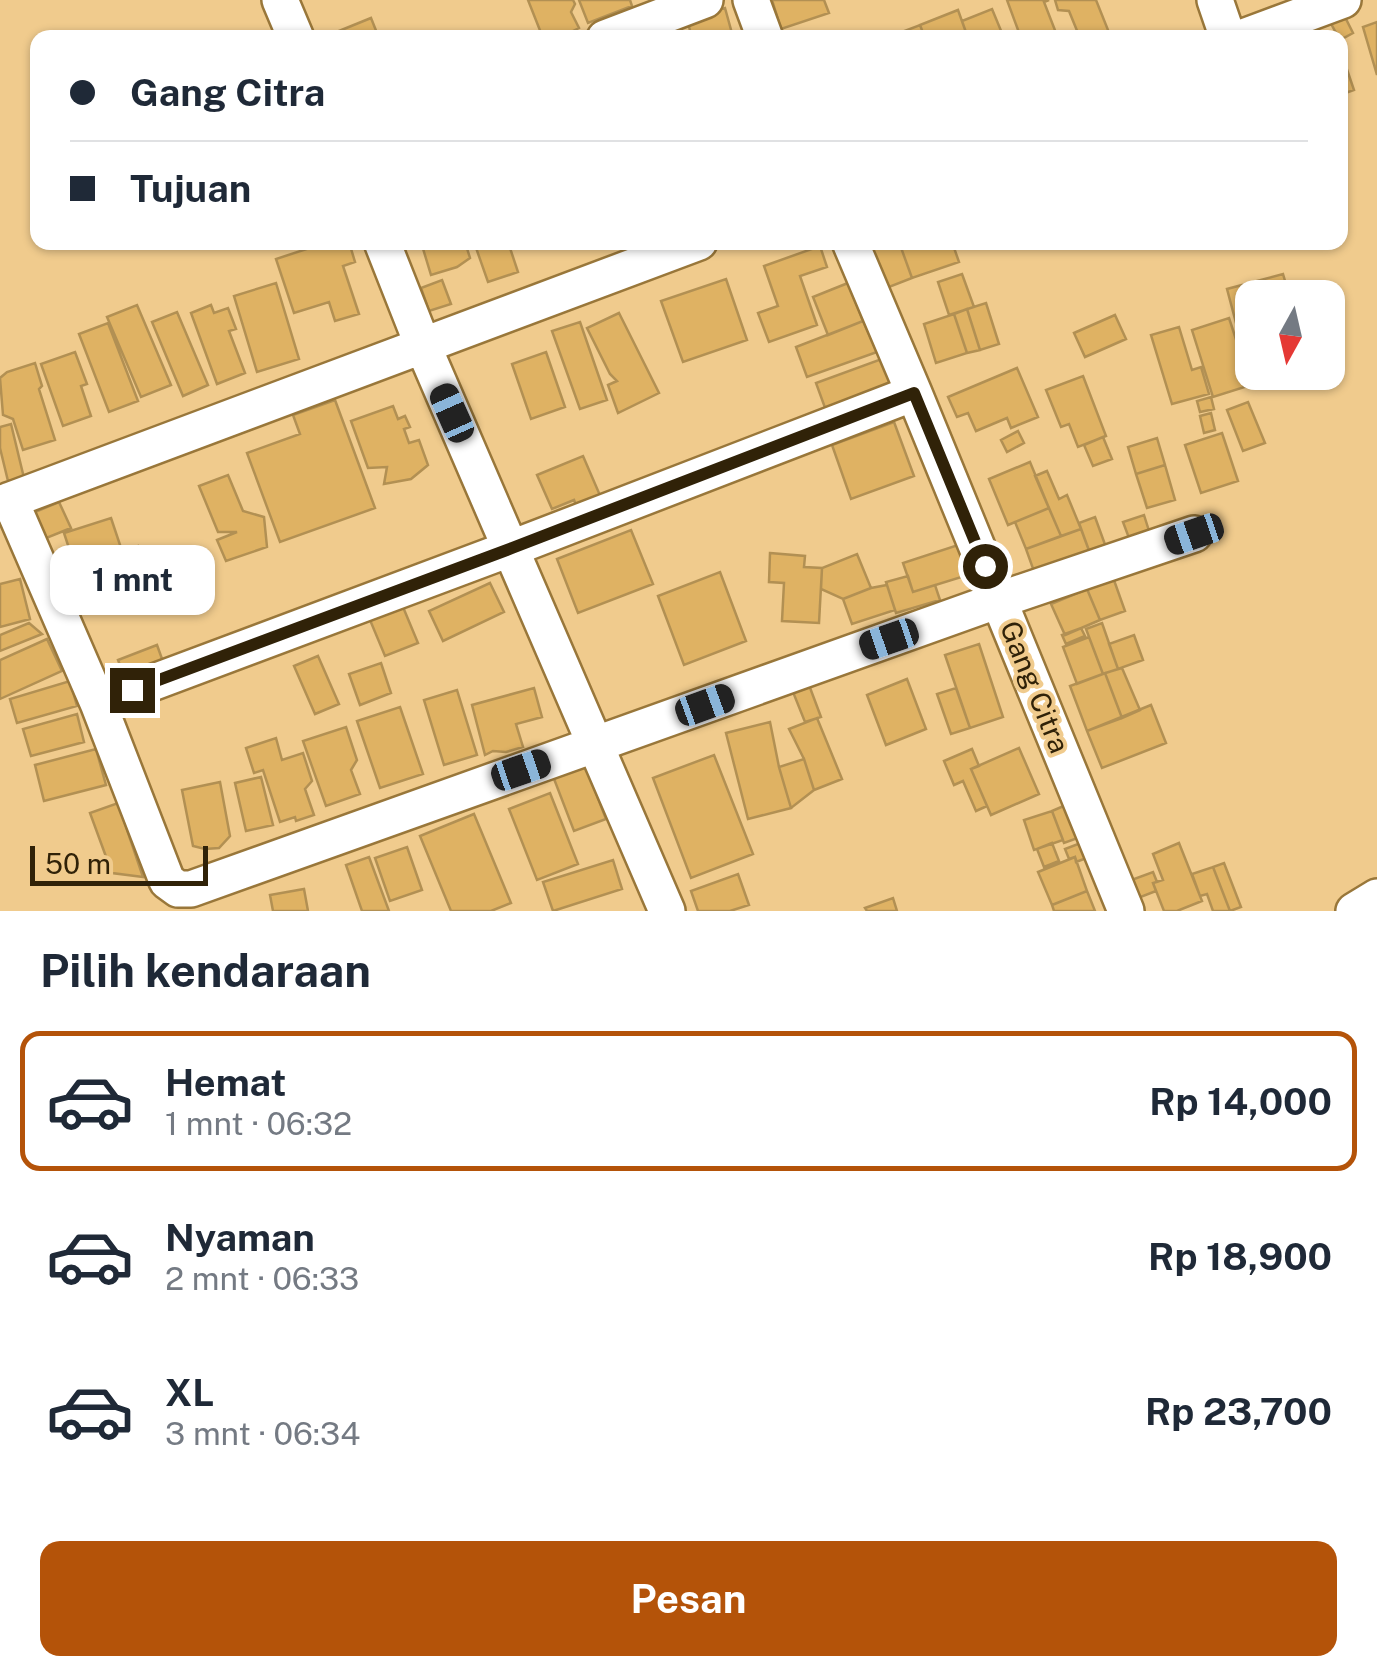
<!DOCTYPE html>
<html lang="id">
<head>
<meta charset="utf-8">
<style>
  :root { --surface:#fff; --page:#f2f2f3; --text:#1f2937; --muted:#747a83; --line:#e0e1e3; --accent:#b45309 }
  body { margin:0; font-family:"Public Sans",sans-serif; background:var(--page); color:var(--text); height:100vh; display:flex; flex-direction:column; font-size:38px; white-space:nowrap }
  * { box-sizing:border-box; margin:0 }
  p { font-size:32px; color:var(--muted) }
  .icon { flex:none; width:55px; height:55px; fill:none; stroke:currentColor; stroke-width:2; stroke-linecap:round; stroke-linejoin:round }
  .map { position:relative; height:911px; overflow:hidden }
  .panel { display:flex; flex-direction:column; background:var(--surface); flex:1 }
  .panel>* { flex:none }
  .banner { position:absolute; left:30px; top:30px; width:1318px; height:220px; border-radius:20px; box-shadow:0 2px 8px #0004; display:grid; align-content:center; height:220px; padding:0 40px; background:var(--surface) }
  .needle { width:65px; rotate:188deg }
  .buttons { position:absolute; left:1235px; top:280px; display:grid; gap:20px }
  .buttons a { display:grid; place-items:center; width:110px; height:110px; border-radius:20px; background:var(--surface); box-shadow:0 2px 8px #0004; font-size:50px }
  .scale { position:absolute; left:30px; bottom:25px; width:178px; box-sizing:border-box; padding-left:10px; border:5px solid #302208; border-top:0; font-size:28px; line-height:35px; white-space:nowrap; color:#302208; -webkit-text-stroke:8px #f0cb8d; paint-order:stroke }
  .end { position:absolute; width:45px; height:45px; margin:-22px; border:12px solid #302208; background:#fff; box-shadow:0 0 0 5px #fff }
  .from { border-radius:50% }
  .bubble { position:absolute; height:70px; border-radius:20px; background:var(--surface); box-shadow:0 2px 8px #0004; font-size:32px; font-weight:700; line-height:70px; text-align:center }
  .car { position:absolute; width:30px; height:60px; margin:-30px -15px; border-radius:12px; box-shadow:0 0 8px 2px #0007; background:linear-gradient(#222 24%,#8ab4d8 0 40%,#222 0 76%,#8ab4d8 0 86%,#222 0) }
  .banner b { display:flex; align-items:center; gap:35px; height:95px; font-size:38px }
  .banner b+b { border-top:2px solid var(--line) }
  .banner i { width:25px; height:25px; background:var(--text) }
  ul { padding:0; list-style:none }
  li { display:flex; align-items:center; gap:30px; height:140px; margin:0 20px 15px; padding:0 20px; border:5px solid transparent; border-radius:20px }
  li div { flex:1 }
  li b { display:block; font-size:38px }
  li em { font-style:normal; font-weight:700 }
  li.active { border-color:var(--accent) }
  li>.icon { width:90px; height:90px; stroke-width:1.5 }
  h2 { padding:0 40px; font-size:45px; line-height:120px }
  .primary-button { display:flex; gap:20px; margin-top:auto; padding:20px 40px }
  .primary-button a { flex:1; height:115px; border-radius:20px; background:var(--accent); color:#fff; font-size:40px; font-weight:700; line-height:115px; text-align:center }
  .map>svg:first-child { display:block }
  .building { fill:#dfb263; stroke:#b29053; stroke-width:2.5 }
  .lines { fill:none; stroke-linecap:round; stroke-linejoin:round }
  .minor-casing { stroke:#99773a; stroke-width:40 }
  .minor { stroke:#fff; stroke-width:35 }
  .route { stroke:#302208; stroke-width:12 }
  .labels { text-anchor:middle; stroke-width:8; stroke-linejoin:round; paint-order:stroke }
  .street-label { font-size:28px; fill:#302208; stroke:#f0cb8d }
</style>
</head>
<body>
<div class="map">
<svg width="1377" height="911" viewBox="0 0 1377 911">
  <rect width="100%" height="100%" fill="#f0cb8d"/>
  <path class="building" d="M528,0H573L575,4L571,12L579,28L571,32V38H543Z
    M579,0H630L632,6L588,23Z
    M772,0H824L829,13L781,29Z
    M1007,0H1049L1044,2L1058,38H1021Z
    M1055,0H1096L1110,35L1103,38H1080L1069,11L1058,10Z
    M725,8L733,37L692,38L687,19Z
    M992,9L1004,38H968L962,21Z
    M958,10L968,38H925L920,25Z
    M1343,13L1353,33L1340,40L1329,20Z
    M371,18L379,38H336L334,33Z
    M1377,22V75L1363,27Z
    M920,25L925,38H895L894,35Z
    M1340,49L1354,90L1340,95Z
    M328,242H349L355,262L343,266L359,314L335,321L329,302L294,313L276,259Z
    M421,242H465L470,258L457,267L431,275Z
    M474,242H508L518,272L488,282Z
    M866,242H899L912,278L884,289Z
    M899,242H952L959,262L912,278Z
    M820,246L827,267L800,276L817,325L769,342L758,313L778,306L764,266Z
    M962,274L974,307L949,315L938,282Z
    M1283,274L1290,298H1252V335L1240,338L1227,289Z
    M726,279L747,340L683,362L661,301Z
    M442,280L451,304L429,311L421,288Z
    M276,283L299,359L257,372L234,296Z
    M848,283L863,321L828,335L813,297Z
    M986,303L999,344L980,350L967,309Z
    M137,305L171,385L141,397L107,317Z
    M211,305L214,313L228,308L236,329L229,331L245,373L217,384L191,313Z
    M967,309L980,350L967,353L954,314Z
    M177,312L208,385L183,396L152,322Z
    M619,313L659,393L618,413L608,385L617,381L610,374L587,328Z
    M954,314L967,353L936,363L924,324Z
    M1115,315L1126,339L1085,357L1074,333Z
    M1229,318L1251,385L1213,397L1192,330Z
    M863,321L877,352L807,377L796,347Z
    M580,322L607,400L580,409L552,331Z
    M108,323L138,401L109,412L79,334Z
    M1179,327L1192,370L1201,367L1209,394L1172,404L1151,335Z
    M75,352L87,384L81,386L91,416L63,426L41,364Z
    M546,352L565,407L531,419L512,364Z
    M887,357L899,391L828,416L816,383Z
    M35,363L42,386L39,389L55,440L23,450L13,419L3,415L0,378L7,372Z
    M1017,368L1038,417L1011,428L1007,418L976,431L968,413L957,417L948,397Z
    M1083,376L1106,436L1078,447L1069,424L1061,427L1046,390Z
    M1211,397L1214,409L1200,412L1197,401Z
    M335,400L375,508L280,542L247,453L300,434L293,415Z
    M1248,402L1265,443L1243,451L1227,410Z
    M393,406L398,419L405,416L410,427L404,429L409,443L419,440L428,465L411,479L384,484L387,467L368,468L351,421Z
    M1211,413L1215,430L1204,433L1200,416Z
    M894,422L914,476L851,499L832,445Z
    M11,424L24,478L8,481L0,448V427Z
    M1018,431L1024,443L1007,452L1001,440Z
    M1222,433L1238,481L1201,493L1185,445Z
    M1103,437L1112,459L1093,466L1084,445Z
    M1157,438L1165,465L1136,474L1128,447Z
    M583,456L602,500L578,510L574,500L552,509L537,475Z
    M1030,462L1049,508L1008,525L989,479Z
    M1165,465L1175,500L1147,508L1136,474Z
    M1047,471L1059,499L1067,495L1081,529L1061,536L1035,476Z
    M228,475L243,511L264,517L267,547L226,561L217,540L237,532H218L199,486Z
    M59,502L71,528L39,541L28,515Z
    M1049,508L1061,536L1026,549L1015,522Z
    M1144,515L1149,531L1129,538L1123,522Z
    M1095,517L1107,550L1091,556L1079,523Z
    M111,518L122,551L138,546L149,577L85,597L64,533Z
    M1081,529L1091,556L1036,577L1026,549Z
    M631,530L653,584L578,613L557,559Z
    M958,545L968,575L913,592L903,563Z
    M770,553L805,556L804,567L822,568L819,623L782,621L784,583L769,582Z
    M857,554L871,588L843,599L821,589L822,568Z
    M1110,569L1125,611L1100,620L1087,589Z
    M720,572L746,641L684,665L658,596Z
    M908,576L913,592L935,585L940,600L896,613L886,582Z
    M20,579L30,619L0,627V584Z
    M490,583L504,612L443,641L429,611Z
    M887,585L895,610L852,624L843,599L871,588Z
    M1087,589L1100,620L1065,635L1051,604Z
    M403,607L418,643L385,656L370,620Z
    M29,623L42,634L0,651V635Z
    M1102,623L1118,669L1103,674L1086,629Z
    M1081,628L1085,636L1066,644L1062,635Z
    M1134,635L1143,660L1118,669L1109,644Z
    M1089,637L1103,674L1077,684L1063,647Z
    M47,639L62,671L0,699V660Z
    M979,644L1003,717L970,728L945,655Z
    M157,645L166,670L127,684L118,660Z
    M318,656L339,704L315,714L294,666Z
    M381,663L391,693L360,705L349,674Z
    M1122,668L1140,710L1122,718L1105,673Z
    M1105,673L1122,718L1087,731L1070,686Z
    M907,679L926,729L886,745L867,695Z
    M70,681L77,706L17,723L10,699Z
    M809,685L821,717L805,722L793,692Z
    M534,688L542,717L516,724L523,747L506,752L493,751L485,755L472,705Z
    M956,688L970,728L951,734L937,694Z
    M457,690L477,755L444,765L424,700Z
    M1151,705L1166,743L1102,768L1087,731Z
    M400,707L423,774L380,788L357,721Z
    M77,714L84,742L31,756L23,729Z
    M817,718L842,779L814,790L804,759L789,729Z
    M770,722L779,767L791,808L748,819L726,733Z
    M346,727L357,760L351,770L360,794L326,806L303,741Z
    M276,738L282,760L303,753L312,781L305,789L314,815L296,821L295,817L280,822L263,770L254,773L246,748Z
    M1019,748L1039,794L991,815L971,769Z
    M96,749L106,785L44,801L35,765Z
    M972,749L979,766L971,769L987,806L976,811L963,781L954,785L944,761Z
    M714,755L753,854L691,878L653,778Z
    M583,759L606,819L574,831L551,771Z
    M804,759L814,790L791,808L779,767Z
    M261,777L273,825L246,831L235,783Z
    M220,782L230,836L219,848L205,849L193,846L182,790Z
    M550,793L578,864L537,880L509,809Z
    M1073,802L1086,835L1064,843L1052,811Z
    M118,803L143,877L112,873L90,813Z
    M1052,811L1063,840L1034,850L1024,820Z
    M474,814L511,903L491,911H451L420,836Z
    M1091,839L1097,854L1076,862L1075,857L1069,859L1065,849Z
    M1052,843L1059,861L1044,867L1037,849Z
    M1179,843L1202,901L1177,911H1164L1153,883L1163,880L1153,854Z
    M407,847L422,890L390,901L375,858Z
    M369,857L389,911H362L346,865Z
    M1075,857L1087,891L1052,905L1038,872Z
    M613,860L622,889L553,911L543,882Z
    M1224,863L1241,907L1230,911L1213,867Z
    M1213,867L1230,911H1213L1207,894L1200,896L1192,874Z
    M1153,872L1157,882L1153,883L1156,891L1133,900L1126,882Z
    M738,874L749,905L730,911H698L691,891Z
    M304,889L308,911H273L270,895Z
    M1087,891L1095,911H1054L1052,905Z
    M893,898L897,911H867L865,908Z"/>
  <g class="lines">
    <g class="minor-casing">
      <path id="minor" d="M280,0L296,38
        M751,0L765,38
        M1215,0L1228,38
        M605,38L705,0
        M1241,38L1343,0
        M382,242L423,346L667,911
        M850,242L914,393L1126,911
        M10,500L98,703L167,881L178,889H191L999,600L1194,534
        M0,504L699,242
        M98,703L512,548L914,393
        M1354,911L1377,897"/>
    </g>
    <use href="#minor" class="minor"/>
  </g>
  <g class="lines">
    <path class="route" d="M132,690L512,548L914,393L985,566"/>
  </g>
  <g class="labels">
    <g class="street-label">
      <text transform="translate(1035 687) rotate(68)" y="10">Gang Citra</text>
    </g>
  </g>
</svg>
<div class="buttons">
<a><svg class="needle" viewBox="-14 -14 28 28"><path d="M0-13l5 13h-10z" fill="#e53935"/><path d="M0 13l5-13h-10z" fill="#747a83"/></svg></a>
</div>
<div class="scale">50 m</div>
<i class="end from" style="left:985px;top:566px"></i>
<i class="end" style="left:132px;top:690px"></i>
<div class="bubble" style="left:50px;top:545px;width:165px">1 mnt</div>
<i class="car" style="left:452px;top:413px;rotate:336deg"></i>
<i class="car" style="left:1194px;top:534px;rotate:251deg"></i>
<i class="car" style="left:889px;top:639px;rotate:251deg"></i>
<i class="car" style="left:705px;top:705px;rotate:70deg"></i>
<i class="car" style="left:521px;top:770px;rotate:71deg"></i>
<div class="banner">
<b><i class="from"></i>Gang Citra</b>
<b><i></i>Tujuan</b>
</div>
</div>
<section class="panel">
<h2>Pilih kendaraan</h2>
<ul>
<li class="active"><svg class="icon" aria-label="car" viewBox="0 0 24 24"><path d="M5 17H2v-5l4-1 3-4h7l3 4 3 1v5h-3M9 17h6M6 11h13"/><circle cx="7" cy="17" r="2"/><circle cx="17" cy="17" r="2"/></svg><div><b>Hemat</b><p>1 mnt · 06:32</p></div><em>Rp 14,000</em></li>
<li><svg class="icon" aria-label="car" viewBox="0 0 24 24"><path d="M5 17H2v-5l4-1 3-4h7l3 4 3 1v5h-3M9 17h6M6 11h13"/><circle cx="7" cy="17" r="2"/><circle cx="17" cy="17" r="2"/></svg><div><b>Nyaman</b><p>2 mnt · 06:33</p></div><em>Rp 18,900</em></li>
<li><svg class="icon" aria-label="car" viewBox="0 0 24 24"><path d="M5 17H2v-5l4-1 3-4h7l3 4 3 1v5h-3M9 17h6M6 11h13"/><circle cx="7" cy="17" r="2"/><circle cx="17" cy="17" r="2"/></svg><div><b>XL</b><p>3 mnt · 06:34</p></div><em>Rp 23,700</em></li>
</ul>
<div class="primary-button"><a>Pesan</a></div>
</section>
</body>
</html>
